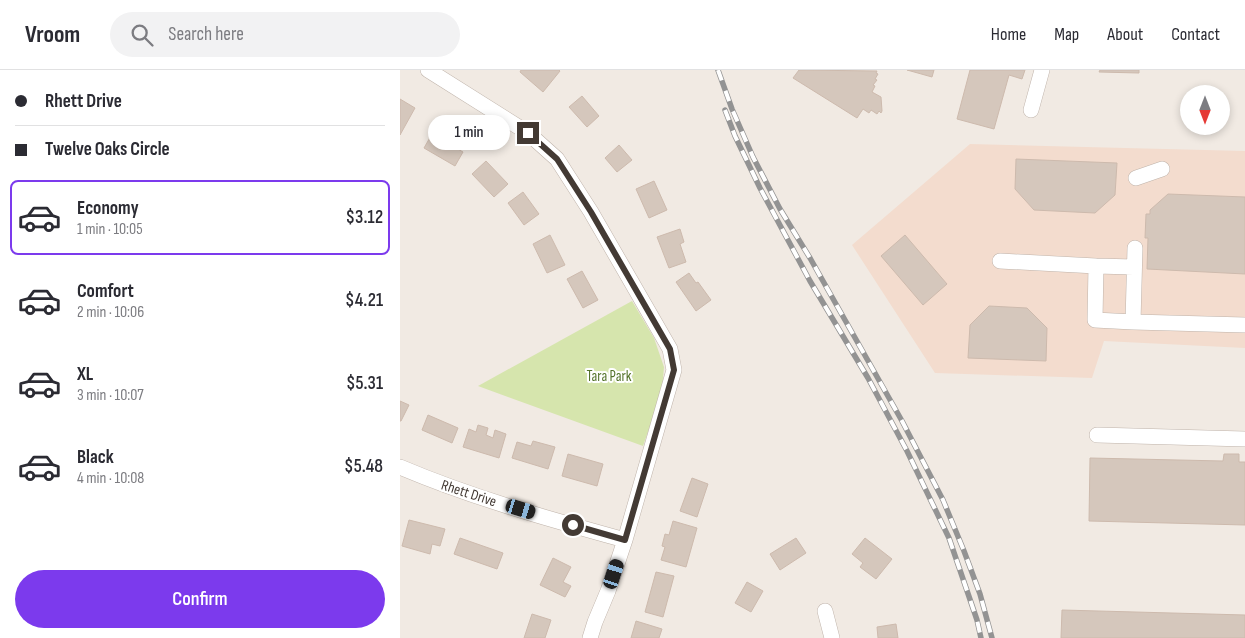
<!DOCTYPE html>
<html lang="en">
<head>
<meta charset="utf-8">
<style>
  :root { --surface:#fff; --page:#f2f2f3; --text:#2b2b33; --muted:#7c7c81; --line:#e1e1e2; --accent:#7c3aed }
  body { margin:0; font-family:"Sofia Sans Condensed",sans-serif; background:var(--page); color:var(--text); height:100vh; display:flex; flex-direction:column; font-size:19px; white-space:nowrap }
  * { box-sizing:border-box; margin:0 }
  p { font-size:16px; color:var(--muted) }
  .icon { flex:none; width:28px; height:28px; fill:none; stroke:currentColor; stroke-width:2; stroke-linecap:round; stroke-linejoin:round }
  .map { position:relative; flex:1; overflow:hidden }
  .panel { display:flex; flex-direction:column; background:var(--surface); width:400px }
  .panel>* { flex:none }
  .hud { display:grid; align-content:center; height:110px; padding:0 15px; background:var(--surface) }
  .needle { width:32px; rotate:180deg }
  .controls { position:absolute; left:780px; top:15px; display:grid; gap:10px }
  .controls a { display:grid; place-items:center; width:50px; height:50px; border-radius:50%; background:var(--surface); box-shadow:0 2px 8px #0003; font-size:25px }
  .end { position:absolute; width:22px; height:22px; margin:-11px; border:6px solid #433a34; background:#fff; box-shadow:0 0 0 2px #fff }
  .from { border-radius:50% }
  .bubble { position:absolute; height:35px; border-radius:18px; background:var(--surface); box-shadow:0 2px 8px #0003; font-size:16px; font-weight:600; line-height:35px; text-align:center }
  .car { position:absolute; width:15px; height:30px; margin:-15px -8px; border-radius:6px; box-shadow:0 0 4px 1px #0007; background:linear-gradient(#222 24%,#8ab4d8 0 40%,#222 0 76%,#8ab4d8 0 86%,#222 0) }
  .hud b { display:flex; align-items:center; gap:18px; height:48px; font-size:19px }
  .hud b+b { border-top:1px solid var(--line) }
  .hud i { width:12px; height:12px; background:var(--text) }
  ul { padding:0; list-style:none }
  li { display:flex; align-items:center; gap:15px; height:75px; margin:0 10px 8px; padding:0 5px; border:2px solid transparent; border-radius:8px }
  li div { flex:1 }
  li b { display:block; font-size:19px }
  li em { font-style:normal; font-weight:600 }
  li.active { border-color:var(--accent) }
  li>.icon { width:45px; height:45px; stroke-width:1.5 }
  .action { display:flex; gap:10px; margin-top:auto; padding:10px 15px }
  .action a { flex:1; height:58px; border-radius:30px; background:var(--accent); color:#fff; font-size:20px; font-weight:600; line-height:58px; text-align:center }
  header { display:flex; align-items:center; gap:30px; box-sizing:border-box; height:70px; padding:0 25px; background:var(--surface); border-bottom:1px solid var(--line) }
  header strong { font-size:24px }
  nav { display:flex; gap:28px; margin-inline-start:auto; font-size:18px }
  .search { width:350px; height:45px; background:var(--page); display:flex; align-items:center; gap:12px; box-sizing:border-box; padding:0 18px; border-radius:28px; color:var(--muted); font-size:19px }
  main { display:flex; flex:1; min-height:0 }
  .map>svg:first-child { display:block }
  .commercial { fill:#f3dcce }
  .green { fill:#d6e5ad }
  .building { fill:#d5c7bc; stroke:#cdbaad }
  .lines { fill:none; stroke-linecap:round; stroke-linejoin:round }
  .minor-casing { stroke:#bfb3aa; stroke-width:16 }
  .minor { stroke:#fff; stroke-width:15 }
  .rail-casing { stroke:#939393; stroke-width:5.5 }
  .rail { stroke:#fff; stroke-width:4; stroke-dasharray:11; stroke-linecap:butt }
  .route { stroke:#433a34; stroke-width:6 }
  .labels { text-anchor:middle; stroke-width:4; stroke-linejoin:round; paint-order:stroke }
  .park-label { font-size:15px; fill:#53722a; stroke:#fff }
  .street-label { font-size:15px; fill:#433a34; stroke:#fff }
</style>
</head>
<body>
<header>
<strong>Vroom</strong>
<div class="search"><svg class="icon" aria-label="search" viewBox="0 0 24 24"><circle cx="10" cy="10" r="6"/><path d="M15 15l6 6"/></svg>Search here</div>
<nav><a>Home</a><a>Map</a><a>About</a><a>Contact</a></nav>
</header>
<main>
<section class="panel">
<div class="hud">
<b><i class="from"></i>Rhett Drive</b>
<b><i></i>Twelve Oaks Circle</b>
</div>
<ul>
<li class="active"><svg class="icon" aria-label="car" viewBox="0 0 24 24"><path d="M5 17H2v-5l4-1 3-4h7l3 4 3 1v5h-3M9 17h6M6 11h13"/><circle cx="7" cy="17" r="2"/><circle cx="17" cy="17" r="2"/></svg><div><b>Economy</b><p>1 min · 10:05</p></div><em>$3.12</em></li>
<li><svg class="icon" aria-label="car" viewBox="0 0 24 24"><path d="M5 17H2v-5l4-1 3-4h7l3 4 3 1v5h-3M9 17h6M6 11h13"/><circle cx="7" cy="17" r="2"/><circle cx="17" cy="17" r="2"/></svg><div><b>Comfort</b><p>2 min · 10:06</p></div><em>$4.21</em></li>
<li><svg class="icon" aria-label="car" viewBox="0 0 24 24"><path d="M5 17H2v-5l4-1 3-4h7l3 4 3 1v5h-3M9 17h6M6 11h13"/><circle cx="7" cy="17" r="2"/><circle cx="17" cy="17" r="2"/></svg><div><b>XL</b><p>3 min · 10:07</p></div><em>$5.31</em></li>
<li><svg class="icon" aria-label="car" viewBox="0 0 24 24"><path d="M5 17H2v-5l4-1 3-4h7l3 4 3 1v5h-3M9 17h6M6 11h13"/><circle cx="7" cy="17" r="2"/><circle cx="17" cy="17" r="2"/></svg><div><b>Black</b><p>4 min · 10:08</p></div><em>$5.48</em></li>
</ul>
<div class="action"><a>Confirm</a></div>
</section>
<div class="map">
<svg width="845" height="568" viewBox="0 0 845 568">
  <rect width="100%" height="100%" fill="#f1eae3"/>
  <path class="commercial" d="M570,74L845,81V278L704,271L692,308L535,303L452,175Z"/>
  <path class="green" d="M232,231L254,268L264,297L262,322L243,376L78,316Z"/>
  <path class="building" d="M121,0H159L160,1L143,22L120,2Z
    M399,0L477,1L476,3L478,4L475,9L477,10L473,15L475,16L472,22L481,27L482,41L481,43L479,41L477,44L471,40L469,43L463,39L457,48L393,8Z
    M507,0H534L532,7Z
    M570,0H625L622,9L609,5L594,59L557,49Z
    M700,0H739V3L699,2Z
    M182,26L199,46L187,57L169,37Z
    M0,29L15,38L0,65Z
    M32,64L63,82L55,96L24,78Z
    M219,75L232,90L217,102L205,88Z
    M616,89L717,93L715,125L695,143L634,140L615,119Z
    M86,91L108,114L94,127L72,104Z
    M254,111L267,140L249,148L236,119Z
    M123,122L139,144L124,155L108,133Z
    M768,124L845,127V204L747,199L748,168H745L746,144H750V140Z
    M280,159L284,172L280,174L286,192L269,198L257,167Z
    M150,165L165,195L147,203L133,174Z
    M505,165L547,214L523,235L481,186Z
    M182,201L198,230L183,238L167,209Z
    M289,203L296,213L298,212L311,230L296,241L276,212Z
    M589,236L627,238L647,258L646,291L568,288L570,255Z
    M0,331L9,335L1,351H0Z
    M28,345L58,358L52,373L22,360Z
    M78,355L88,358L86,365L93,368L95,360L106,364L99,388L63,377L69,359L76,362Z
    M133,371L155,377L148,399L112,388L117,372L131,376Z
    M168,384L203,394L197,416L162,406Z
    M824,384H839V392H845V455L689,451L690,388L823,391Z
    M292,408L308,414L297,447L280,441Z
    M9,450L45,459L40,476L32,474L30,484L2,476Z
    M273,451L297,458L286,497L261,490L265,477L262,476L265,464L269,465Z
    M60,468L103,483L97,499L54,484Z
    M396,468L406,483L380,500L370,484Z
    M465,468L492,489L476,509L460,497L463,493L452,484Z
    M153,488L171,497L163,512L171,516L165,527L140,515Z
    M256,502L274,506L263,547L245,542Z
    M347,512L363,521L351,542L335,533Z
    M662,540L845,545V568H661Z
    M132,544L151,550L145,568H124Z
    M236,551L262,559L259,568H231Z
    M496,554L498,568H478L477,557Z"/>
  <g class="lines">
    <g class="minor-casing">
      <path id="minor" d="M28,0L128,63L157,89L191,142L270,279L274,300L225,470L208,521L195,552L190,568
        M631,40L642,0
        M736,108L762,99
        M735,178L733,252L845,255
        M600,191L696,196
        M733,252L695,250L696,196L734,197
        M697,365L845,369
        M0,397C73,428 149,449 225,470
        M425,541L432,568"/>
    </g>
    <use href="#minor" class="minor"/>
    <g class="rail-casing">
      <path id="rail" d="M318,0L332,39L353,87L380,139L410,188L502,351L543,430L564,481L580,524L592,568
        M325,40L335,66L360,118L410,211L468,308L507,381L549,468L577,550L581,568"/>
    </g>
    <use href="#rail" class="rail"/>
  </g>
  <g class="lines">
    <path class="route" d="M128,63L157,89L191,142L270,279L274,300L225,470L173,455"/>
  </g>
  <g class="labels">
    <g class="park-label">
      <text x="209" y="311">Tara Park</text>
    </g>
    <g class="street-label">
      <text transform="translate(69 423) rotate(18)" y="5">Rhett Drive</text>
    </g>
  </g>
</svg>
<div class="controls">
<a><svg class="needle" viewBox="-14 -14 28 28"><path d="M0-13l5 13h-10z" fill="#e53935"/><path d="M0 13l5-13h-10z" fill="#7c7c81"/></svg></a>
</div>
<i class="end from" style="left:173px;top:455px"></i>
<i class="end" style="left:128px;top:63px"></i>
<div class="bubble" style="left:28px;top:45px;width:82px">1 min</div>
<i class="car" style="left:121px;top:439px;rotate:107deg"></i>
<i class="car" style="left:214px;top:504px;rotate:18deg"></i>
</div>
</main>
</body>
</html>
